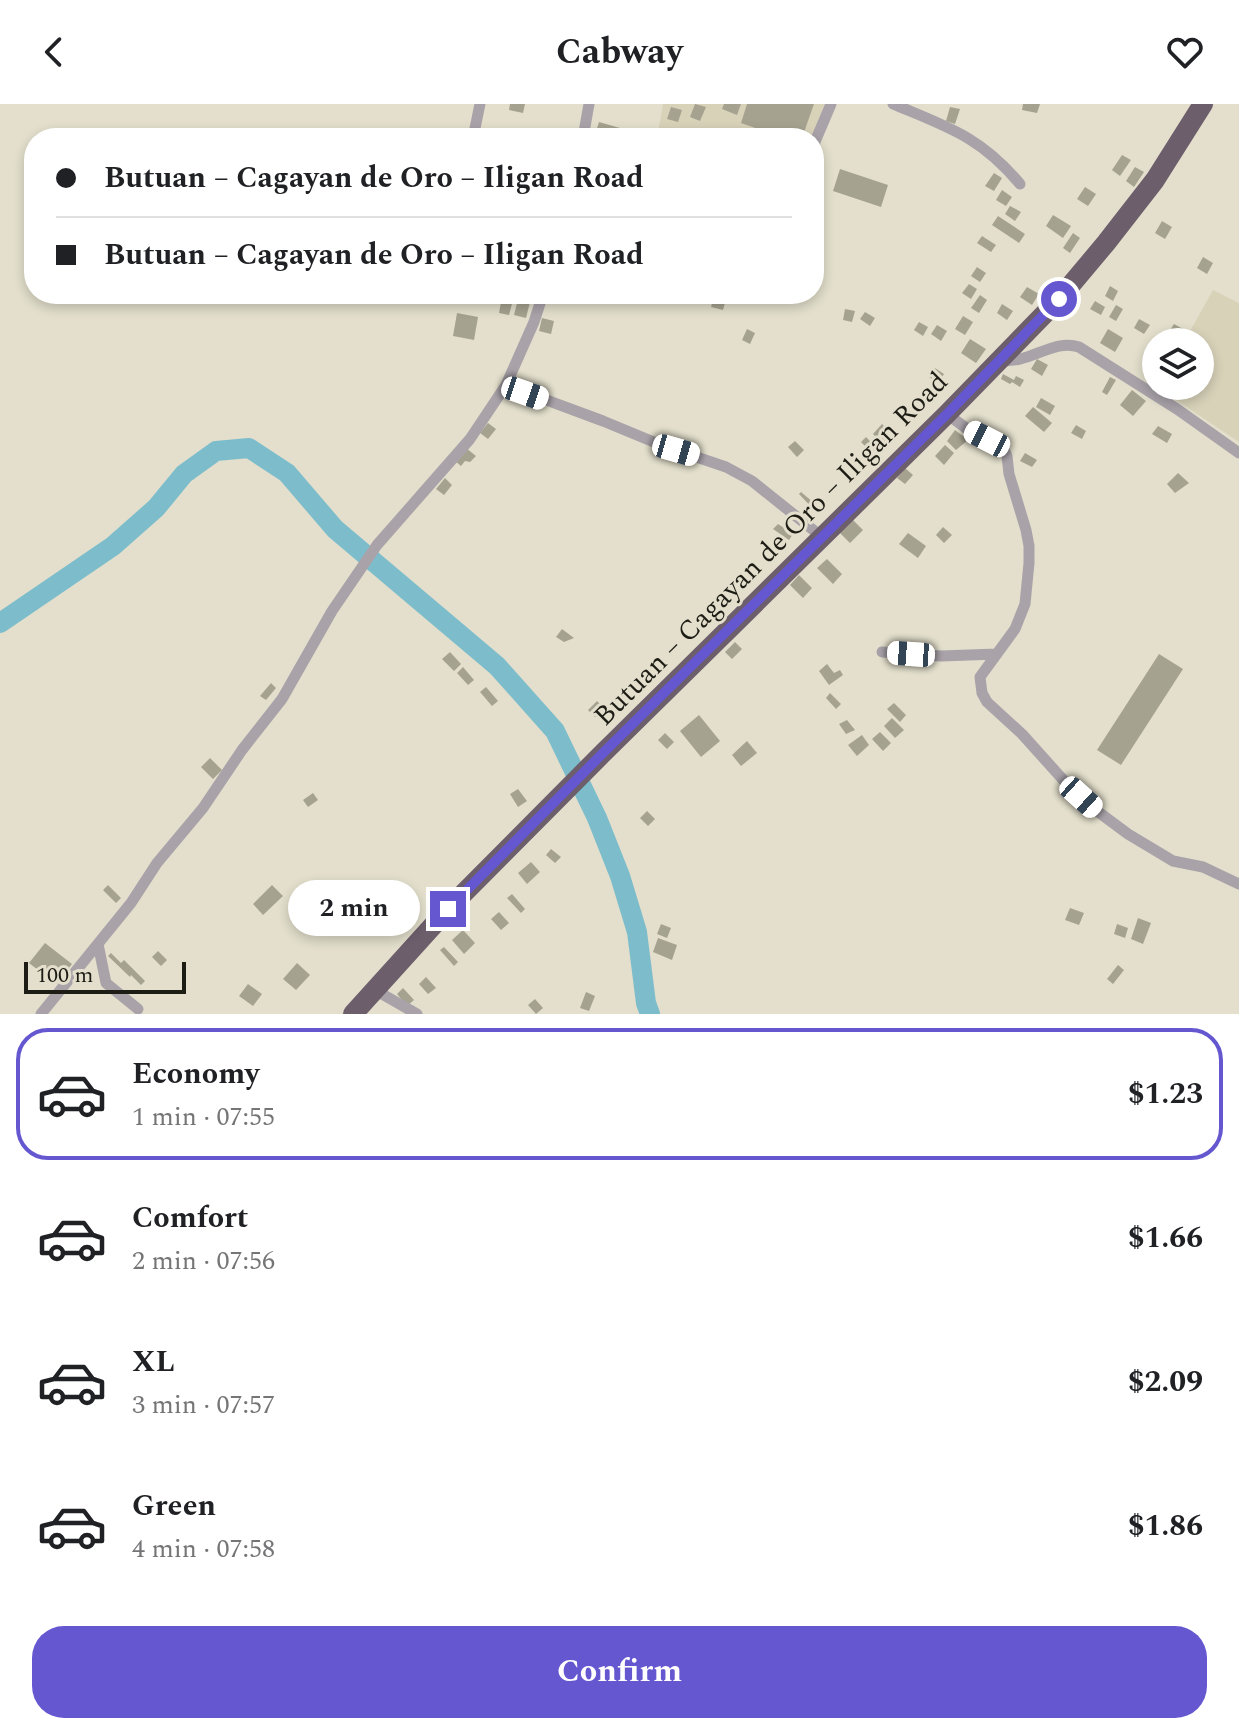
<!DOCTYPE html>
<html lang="en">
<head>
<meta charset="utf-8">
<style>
  :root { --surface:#fff; --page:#f2f2f2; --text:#202124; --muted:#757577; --line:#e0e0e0; --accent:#6557d0 }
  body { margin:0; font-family:Spectral,serif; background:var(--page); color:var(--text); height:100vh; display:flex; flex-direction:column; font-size:30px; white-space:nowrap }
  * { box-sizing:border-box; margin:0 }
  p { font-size:26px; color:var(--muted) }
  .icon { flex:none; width:44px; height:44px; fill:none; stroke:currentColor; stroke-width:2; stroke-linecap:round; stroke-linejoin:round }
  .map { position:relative; height:910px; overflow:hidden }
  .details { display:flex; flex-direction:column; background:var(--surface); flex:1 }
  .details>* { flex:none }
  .banner { position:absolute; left:24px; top:24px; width:800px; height:176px; border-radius:32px; box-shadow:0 4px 12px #0003; display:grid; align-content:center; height:176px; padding:0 32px; background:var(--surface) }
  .tools { position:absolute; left:1142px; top:224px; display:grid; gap:16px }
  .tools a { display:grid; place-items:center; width:72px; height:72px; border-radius:50%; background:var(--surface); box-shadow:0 4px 12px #0003; font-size:40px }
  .scale { position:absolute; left:24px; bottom:20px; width:162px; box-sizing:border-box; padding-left:8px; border:4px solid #1d1c15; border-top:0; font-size:22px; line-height:28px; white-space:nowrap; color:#1d1c15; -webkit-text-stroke:6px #e3dfcc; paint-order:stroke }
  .end { position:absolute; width:36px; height:36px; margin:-18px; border:10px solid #6557d0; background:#fff; box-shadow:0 0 0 4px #fff }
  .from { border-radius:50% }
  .bubble { position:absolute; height:56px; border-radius:28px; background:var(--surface); box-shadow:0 4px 12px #0003; font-size:26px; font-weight:700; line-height:56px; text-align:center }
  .car { position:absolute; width:24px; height:48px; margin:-24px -12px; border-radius:10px; box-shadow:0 0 6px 2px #0007; background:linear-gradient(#fff 24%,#345 0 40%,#fff 0 76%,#345 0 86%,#fff 0) }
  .banner b { display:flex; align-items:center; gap:28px; height:76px; font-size:30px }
  .banner b+b { border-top:2px solid var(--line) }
  .banner i { width:20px; height:20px; background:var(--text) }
  ul { padding:14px 0 0; list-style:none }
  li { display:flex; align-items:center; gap:24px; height:132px; margin:0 16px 12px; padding:0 16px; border:4px solid transparent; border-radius:32px }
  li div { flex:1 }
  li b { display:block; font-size:30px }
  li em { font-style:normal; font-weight:700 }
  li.selected { border-color:var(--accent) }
  li>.icon { width:72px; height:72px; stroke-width:1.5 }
  .action { display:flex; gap:16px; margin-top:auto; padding:16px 32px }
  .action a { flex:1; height:92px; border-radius:32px; background:var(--accent); color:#fff; font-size:32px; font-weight:700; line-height:92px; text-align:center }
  header { display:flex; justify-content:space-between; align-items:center; height:104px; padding:0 32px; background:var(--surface); font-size:36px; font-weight:700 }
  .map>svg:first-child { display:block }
  .built { fill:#d8d2b9 }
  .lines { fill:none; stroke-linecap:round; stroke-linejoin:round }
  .river { stroke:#7dbdcb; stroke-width:20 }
  .building { fill:#a6a290 }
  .street { stroke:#a9a3a9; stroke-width:11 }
  .highway { stroke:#6c5e6b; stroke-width:20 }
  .route { stroke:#6557d0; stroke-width:10 }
  .labels { text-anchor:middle; stroke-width:6; stroke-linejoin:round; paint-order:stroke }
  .street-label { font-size:28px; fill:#1d1c15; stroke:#e3dfcc }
</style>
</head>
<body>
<header><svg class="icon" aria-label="back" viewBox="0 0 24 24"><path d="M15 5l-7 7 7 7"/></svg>Cabway<svg class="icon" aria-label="heart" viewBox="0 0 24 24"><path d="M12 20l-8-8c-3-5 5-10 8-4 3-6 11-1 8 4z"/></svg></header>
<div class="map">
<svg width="1239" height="910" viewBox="0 0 1239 910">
  <rect width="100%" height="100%" fill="#e3dfcc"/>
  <path class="built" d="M663,0H825L811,34H657Z
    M1213,186L1239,199V338L1158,284L1159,282H1200V238H1184Z"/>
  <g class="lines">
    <path class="river" d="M0,519L113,442L156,404L184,370L216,347L249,344L287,369L335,425L497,562L555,627L597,714L620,772L637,828L646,899L650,910"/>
  </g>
  <path class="building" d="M510,0H525L523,9L509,6Z
    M695,0L706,3L700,17L690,13Z
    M724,0H741L737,11L722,5Z
    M747,0H814L802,34H784L741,19Z
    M1023,0H1040L1037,9L1022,6Z
    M671,3L682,6L678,18L667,15Z
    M950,3L960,5L955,20L946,17Z
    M599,18L641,30L640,34H594Z
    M1122,51L1131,56L1120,72L1112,66Z
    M1135,63L1144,68L1134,83L1126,77Z
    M840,65L888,81L881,103L833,87Z
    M994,69L1002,74L994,87L985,82Z
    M1085,83L1096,90L1088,102L1077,95Z
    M1002,86L1012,93L1006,102L996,96Z
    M1010,102L1021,108L1015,117L1005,110Z
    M1053,111L1071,122L1063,134L1046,122Z
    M998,112L1025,130L1019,139L992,121Z
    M1162,117L1172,123L1165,135L1155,129Z
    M1073,129L1080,134L1070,149L1063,144Z
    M982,132L996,141L991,148L977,139Z
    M1203,153L1213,159L1207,170L1197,164Z
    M977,163L986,169L980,178L971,172Z
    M969,180L977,185L971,195L962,189Z
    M1110,182L1118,187L1113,197L1105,192Z
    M1027,183L1039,190L1032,201L1020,193Z
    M519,191L531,194L526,214L514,211Z
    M980,191L987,196L979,209L971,204Z
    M714,192L726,195L723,206L711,203Z
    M1095,197L1105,203L1101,211L1090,205Z
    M501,198L512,200L509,211L499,209Z
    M1002,200L1013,207L1007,216L997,209Z
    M1116,201L1123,205L1116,217L1109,213Z
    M845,205L855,207L852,218L843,216Z
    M865,208L875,214L870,222L860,215Z
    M457,209L478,213L474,236L453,232Z
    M963,212L973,218L965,231L955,225Z
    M542,214L554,217L551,230L539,227Z
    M1139,215L1150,221L1144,230L1134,224Z
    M919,218L928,223L923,232L914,226Z
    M1174,220L1183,225L1178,235L1168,229Z
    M937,221L947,227L941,237L931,230Z
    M747,225L755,229L750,240L742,236Z
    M1108,225L1123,234L1115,248L1100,239Z
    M970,235L986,245L976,259L961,249Z
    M1037,255L1048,261L1042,272L1031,265Z
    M935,264L944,270L938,279L929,273Z
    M1003,270L1014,276L1016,272L1024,276L1020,283L1012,278L1010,280L1001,275Z
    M1110,273L1116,276L1107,291L1102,288Z
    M1132,286L1146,297L1133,312L1120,301Z
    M1041,294L1055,302L1050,311L1036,303Z
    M1033,303L1052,319L1044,328L1025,312Z
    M488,319L496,325L488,335L480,329Z
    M882,320L892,330L883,340L873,330Z
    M1076,321L1086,327L1082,335L1071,329Z
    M1158,322L1172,330L1167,339L1152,330Z
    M955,326L968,336L956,346L947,337Z
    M866,333L877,344L872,349L861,338Z
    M795,337L804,346L797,353L788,343Z
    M945,341L954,349L944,361L935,352Z
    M466,344L476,352L470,358L465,357L461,362L455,357Z
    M1025,349L1037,356L1032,363L1020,357Z
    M905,364L913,371L905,380L897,374Z
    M1178,369L1189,379L1175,389L1167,380Z
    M445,374L452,381L444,391L436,385Z
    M801,388L820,404L816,408L799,390Z
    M853,416L863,426L850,439L839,428Z
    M778,420L793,430L789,436L773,425Z
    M943,423L952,431L944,439L936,431Z
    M908,429L926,442L918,454L899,440Z
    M827,455L842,470L833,480L817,464Z
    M799,471L812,484L803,494L790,481Z
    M562,525L574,534L564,538L556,533Z
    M735,538L742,545L732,555L725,548Z
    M450,548L461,560L454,567L442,555Z
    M1159,550L1183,565L1121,661L1097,646Z
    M827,560L834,569L840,566L843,571L829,581L819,567Z
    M463,563L474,576L468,581L457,569Z
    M271,579L276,584L266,596L260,592Z
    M486,583L498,597L492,602L480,588Z
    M830,589L841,600L836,605L826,594Z
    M597,597L604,604L595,613L588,606Z
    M894,599L906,611L900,618L887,605Z
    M699,611L720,637L701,653L680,627Z
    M892,614L904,626L895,634L884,622Z
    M847,616L855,626L846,630L839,620Z
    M880,628L891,639L883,647L872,635Z
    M665,629L674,638L667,645L658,636Z
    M862,631L869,641L857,652L848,641Z
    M747,637L757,649L741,662L732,651Z
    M210,654L222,666L213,675L201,663Z
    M518,685L527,697L518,703L510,690Z
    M313,689L318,696L308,703L303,696Z
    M647,707L655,715L648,722L640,714Z
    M551,745L561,753L555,759L546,751Z
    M531,758L540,768L527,780L518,769Z
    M108,781L121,794L116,799L103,786Z
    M272,781L283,792L263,811L253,800Z
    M512,790L525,805L521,809L507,794Z
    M1070,804L1084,809L1079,821L1065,816Z
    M499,808L509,819L501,826L491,815Z
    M1138,814L1151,819L1143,840L1131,835Z
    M661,820L671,824L667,834L657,830Z
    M1117,820L1128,824L1125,834L1114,830Z
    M463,826L475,839L464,850L452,836Z
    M658,834L677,841L672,856L653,848Z
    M45,839L72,860L56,880L29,859Z
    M444,843L458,858L454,862L440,846Z
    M158,847L167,856L161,862L152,853Z
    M111,849L121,859L124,856L145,877L141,881L131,871L130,873L108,852Z
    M297,859L310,871L296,886L283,875Z
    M1118,861L1124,866L1113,880L1107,875Z
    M426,873L436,884L428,890L419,880Z
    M248,880L262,890L253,902L239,892Z
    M403,884L414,896L407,902L397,890Z
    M586,888L595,892L589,907L580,904Z
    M535,895L543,904L536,910L528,901Z"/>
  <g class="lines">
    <path class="street" d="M893,0C948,23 981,33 1020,80
      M473,34L480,0
      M583,34L589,0
      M814,40L831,0
      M999,257C1006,257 1013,257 1020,255C1039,251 1059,236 1079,243L1177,305L1239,349
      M506,281L603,317L661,341L726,363L752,377L822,433
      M947,310L970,327L1003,344L1007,352L1009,370L1026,426L1029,442V459L1025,500L1015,525L980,573L982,589L987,598L1022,630L1066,679L1097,707L1128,730L1173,757L1203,763L1239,780
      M882,548L941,552L997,550
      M98,840L106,879L138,905
      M375,886L417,910
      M41,910L131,799L157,759L203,704L242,646L282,595L332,507L377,441L470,335L506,281L534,218L543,190"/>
    <path class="highway" d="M353,910L448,805L603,649L947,310L1059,195L1106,139L1155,76L1203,0"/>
  </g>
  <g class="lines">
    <path class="route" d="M448,805L603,649L947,310L1059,195"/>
  </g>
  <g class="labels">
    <g class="street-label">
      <text transform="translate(770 444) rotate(-45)" y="10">Butuan – Cagayan de Oro – Iligan Road</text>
    </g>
  </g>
</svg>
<div class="tools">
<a><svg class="icon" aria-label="layers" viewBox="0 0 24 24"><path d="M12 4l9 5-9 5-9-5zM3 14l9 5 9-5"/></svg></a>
</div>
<div class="scale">100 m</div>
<i class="end from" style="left:1059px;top:195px"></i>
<i class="end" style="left:448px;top:805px"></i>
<div class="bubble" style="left:288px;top:776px;width:132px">2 min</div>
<i class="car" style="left:525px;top:289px;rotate:109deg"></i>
<i class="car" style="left:987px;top:335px;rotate:297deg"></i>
<i class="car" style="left:676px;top:346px;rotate:106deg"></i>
<i class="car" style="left:911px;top:550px;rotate:274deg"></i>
<i class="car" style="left:1081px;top:693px;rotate:132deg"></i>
<div class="banner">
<b><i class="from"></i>Butuan – Cagayan de Oro – Iligan Road</b>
<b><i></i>Butuan – Cagayan de Oro – Iligan Road</b>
</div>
</div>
<section class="details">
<ul>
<li class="selected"><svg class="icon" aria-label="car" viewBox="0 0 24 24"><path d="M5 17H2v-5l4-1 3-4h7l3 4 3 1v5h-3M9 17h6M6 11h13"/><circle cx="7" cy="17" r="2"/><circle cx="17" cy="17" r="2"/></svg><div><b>Economy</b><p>1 min · 07:55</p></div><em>$1.23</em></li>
<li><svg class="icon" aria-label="car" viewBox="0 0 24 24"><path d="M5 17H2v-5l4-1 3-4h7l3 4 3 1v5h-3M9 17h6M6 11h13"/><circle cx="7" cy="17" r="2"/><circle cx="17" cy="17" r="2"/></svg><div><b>Comfort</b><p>2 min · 07:56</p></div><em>$1.66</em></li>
<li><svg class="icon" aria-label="car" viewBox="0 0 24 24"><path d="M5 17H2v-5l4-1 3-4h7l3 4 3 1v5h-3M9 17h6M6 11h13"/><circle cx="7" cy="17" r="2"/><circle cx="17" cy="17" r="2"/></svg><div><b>XL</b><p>3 min · 07:57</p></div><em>$2.09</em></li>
<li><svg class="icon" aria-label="car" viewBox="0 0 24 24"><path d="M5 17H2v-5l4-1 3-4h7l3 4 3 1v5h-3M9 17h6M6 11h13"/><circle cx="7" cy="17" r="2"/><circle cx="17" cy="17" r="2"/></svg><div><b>Green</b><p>4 min · 07:58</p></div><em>$1.86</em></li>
</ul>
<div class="action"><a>Confirm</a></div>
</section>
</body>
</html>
